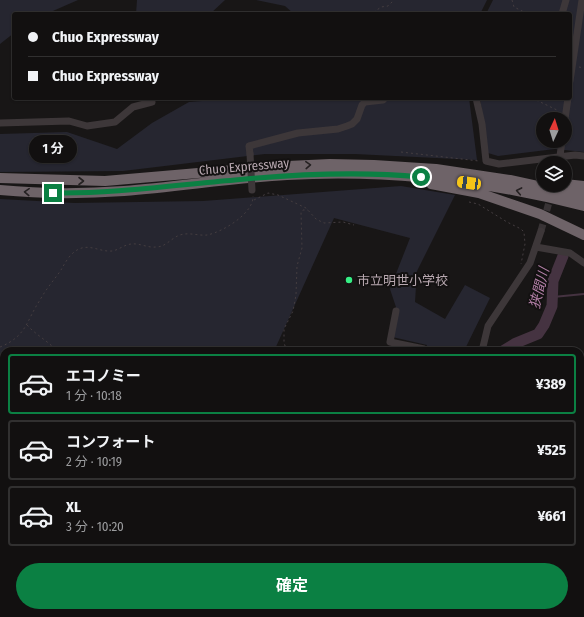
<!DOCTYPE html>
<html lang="ja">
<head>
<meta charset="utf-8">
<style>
  :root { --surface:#121010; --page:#1f1e1e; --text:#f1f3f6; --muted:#9c9d9f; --line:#313030; --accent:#0b8043 }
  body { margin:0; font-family:"Fira Sans Condensed","Noto Sans JP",sans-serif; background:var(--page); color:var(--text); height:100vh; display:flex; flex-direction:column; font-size:15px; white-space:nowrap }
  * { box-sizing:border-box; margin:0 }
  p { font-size:13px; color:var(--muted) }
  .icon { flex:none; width:22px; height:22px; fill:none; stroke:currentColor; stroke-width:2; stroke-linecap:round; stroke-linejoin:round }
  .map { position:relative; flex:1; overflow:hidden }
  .details { position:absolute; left:0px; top:347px; width:584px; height:270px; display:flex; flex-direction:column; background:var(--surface); border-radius:12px 12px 0 0; box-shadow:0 1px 3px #0004,0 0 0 1px var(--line) }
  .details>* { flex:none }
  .banner { position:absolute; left:12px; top:12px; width:560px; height:88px; border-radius:4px; box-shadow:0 1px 3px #0004,0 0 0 1px var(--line); display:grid; align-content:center; height:88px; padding:0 16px; background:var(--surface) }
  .needle { width:26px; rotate:4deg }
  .controls { position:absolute; left:536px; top:112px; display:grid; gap:8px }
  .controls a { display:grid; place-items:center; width:36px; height:36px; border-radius:50%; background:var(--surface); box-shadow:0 1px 3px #0004,0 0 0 1px var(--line); font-size:20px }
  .end { position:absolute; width:18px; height:18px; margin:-9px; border:5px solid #0b8043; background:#fff; box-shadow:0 0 0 2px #fff }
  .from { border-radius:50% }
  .bubble { position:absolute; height:28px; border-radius:14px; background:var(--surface); box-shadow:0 1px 3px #0004,0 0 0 1px var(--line); font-size:13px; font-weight:700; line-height:28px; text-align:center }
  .car { position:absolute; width:12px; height:24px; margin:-12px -6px; border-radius:5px; box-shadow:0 0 3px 1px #0007; background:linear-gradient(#f5c518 24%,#345 0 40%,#f5c518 0 76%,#345 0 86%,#f5c518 0) }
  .banner b { display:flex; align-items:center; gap:14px; height:38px; font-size:15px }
  .banner b+b { border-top:1px solid var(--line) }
  .banner i { width:10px; height:10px; background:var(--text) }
  ul { padding:7px 0 0; list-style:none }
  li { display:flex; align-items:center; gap:12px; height:60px; margin:0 8px 6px; padding:0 8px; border:2px solid var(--line); border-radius:4px }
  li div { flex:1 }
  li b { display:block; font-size:15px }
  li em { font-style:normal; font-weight:700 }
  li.current { border-color:var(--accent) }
  li>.icon { width:36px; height:36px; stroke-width:1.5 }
  .cta { display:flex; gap:8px; margin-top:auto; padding:8px 16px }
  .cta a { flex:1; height:46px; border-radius:24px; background:var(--accent); color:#fff; font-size:16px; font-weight:700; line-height:46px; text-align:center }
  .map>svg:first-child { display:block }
  .green { fill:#262630; fill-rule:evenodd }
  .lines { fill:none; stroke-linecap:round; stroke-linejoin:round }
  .stream { stroke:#453341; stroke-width:2 }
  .river { stroke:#453341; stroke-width:11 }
  .minor-tunnel { stroke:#383335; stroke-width:7; stroke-dasharray:7 3.5; stroke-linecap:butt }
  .path { stroke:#443d40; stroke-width:1; stroke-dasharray:2 3; stroke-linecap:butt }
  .minor { stroke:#3d3739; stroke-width:7 }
  .highway { stroke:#6e6368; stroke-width:10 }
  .minor-bridge { stroke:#3d3739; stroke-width:7 }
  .oneway { stroke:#252122 }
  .route { stroke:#0b8043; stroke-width:5 }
  .poi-dot { fill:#36ef85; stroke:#131111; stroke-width:1.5 }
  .labels { text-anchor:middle; stroke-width:4; stroke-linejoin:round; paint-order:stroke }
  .street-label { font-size:13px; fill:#b8a8b0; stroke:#131111 }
  .poi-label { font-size:13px; fill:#b8a8b0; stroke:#131111; text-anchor:start }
  .water-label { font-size:14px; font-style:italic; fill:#b27fa6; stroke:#131111 }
</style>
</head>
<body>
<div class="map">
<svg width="584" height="617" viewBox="0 0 584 617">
  <rect width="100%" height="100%" fill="#181616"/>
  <path class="green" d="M0,0H78L46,14H14V33L0,44Z
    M137,0H225L210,14H136Z
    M256,0H487L480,14H294L285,6Z
    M493,0H584V152L555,149L498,156L488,153L480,98H570V14H486ZM543,119H565V141H543Z
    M240,98H469L477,160L355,154H265L123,171L0,172V134L67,132L117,149L152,123L189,102Z
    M401,186L455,195L417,271L415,302L445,319L465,285L490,298L464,351H425L427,345L388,336L396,307L390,289L410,238L334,218L275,349L278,351H4V613H411L410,617H0V199L74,203L203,201Z"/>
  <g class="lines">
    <path class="stream" d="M553,297L584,294"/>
    <path class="river" d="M503,351L516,343L538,334L544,325L552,306L553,281L563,256
      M491,617L492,613"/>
    <path class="minor-tunnel" d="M541,231L551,195"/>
    <path class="path" d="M512,0L514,7L528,14
      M282,12L284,14
      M369,14L373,13L381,7L388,6L394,0
      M579,67L584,68
      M532,98L559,111
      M401,152L479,161
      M254,200L268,193L278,195L306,208L316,219L324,223L343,222L354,225
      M469,202L478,204L507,222L521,229L524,232L525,244L521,264
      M27,325C36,335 48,341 57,351
      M0,347C27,336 26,321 40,300C46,289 54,280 61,270C65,263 70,253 79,249C90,244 100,252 112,251C119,250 125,244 132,244C139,243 148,248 156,247C166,247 171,238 180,235C189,232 199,236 207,235C223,232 254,213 253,196
      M287,351L284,343V329L293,311L296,295L297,266L302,248L301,212L303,210H308
      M580,408L584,409
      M245,613L246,617
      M414,617L416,613"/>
    <path class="minor" d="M562,14L566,0
      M570,81L582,0
      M476,98L482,124L486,161L499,164L575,155L584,156
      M565,119L568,98
      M0,123L69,121L87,126L115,122L133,107L152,102L151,98
      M250,154L249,146L298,133L338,129L347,126L352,124L357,119L362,105L365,102L383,100L385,98
      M559,163L562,141
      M536,247L570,253L584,263
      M396,311L390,342L424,349L425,351
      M482,351L488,326L530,263L541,231
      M580,399L584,386
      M580,570L584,564
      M580,611L584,615
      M508,613L509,617
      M423,617L424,613
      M462,617H468
      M524,617L527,613"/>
    <path class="highway" d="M0,178L105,181L267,167L330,164L374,165L436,169L510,180L584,196
      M431,184L479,193L540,214L584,235
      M565,184L584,186
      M0,190C41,194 83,194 124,191C178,187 232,178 287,175C387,169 487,181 584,206
      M580,543L584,533
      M433,617L434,613"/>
    <path class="minor-bridge" d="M250,154L252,190"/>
  </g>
  <defs><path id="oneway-chevron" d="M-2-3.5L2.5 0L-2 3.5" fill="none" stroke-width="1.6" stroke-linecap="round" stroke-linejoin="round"/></defs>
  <g class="oneway">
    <use href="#oneway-chevron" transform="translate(308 165) rotate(-3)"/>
    <use href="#oneway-chevron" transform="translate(81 181)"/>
    <use href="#oneway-chevron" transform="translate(519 191) rotate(-169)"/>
    <use href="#oneway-chevron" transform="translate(27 192) rotate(-177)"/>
  </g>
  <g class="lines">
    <path class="route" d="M53,193C114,194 175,185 235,180C297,174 359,171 421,177"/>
  </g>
  <circle class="poi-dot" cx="349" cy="280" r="4"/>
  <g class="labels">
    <g class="street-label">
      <text transform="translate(244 166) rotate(-5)" y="5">Chuo Expressway</text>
    </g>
    <g class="poi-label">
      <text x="357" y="285">市立明世小学校</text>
    </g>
    <g class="water-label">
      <text transform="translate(539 288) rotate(-76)" y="5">狭間川</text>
    </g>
  </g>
</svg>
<div class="controls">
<a><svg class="needle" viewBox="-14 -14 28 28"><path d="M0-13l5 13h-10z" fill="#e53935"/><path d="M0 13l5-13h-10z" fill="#9c9d9f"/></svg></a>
<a><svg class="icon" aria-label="layers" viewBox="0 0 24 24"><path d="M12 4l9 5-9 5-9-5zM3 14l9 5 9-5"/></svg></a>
</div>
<i class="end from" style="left:421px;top:177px"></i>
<i class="end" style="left:53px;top:193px"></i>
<div class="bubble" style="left:29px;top:135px;width:48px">1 分</div>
<i class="car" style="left:469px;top:183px;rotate:278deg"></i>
<div class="banner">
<b><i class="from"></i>Chuo Expressway</b>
<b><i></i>Chuo Expressway</b>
</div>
<section class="details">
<ul>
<li class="current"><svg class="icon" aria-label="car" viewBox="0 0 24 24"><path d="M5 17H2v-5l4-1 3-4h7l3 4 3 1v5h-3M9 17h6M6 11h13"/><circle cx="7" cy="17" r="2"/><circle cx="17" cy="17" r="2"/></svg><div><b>エコノミー</b><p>1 分 · 10:18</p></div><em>¥389</em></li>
<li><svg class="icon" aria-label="car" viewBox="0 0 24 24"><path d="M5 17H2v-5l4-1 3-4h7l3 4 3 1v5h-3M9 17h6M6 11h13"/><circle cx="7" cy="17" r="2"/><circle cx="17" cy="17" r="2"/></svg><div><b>コンフォート</b><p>2 分 · 10:19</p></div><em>¥525</em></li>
<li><svg class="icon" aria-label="car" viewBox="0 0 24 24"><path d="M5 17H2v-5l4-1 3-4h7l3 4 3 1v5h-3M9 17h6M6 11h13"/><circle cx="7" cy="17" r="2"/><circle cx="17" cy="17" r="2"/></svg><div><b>XL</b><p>3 分 · 10:20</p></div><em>¥661</em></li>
</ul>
<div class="cta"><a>確定</a></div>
</section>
</div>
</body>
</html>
